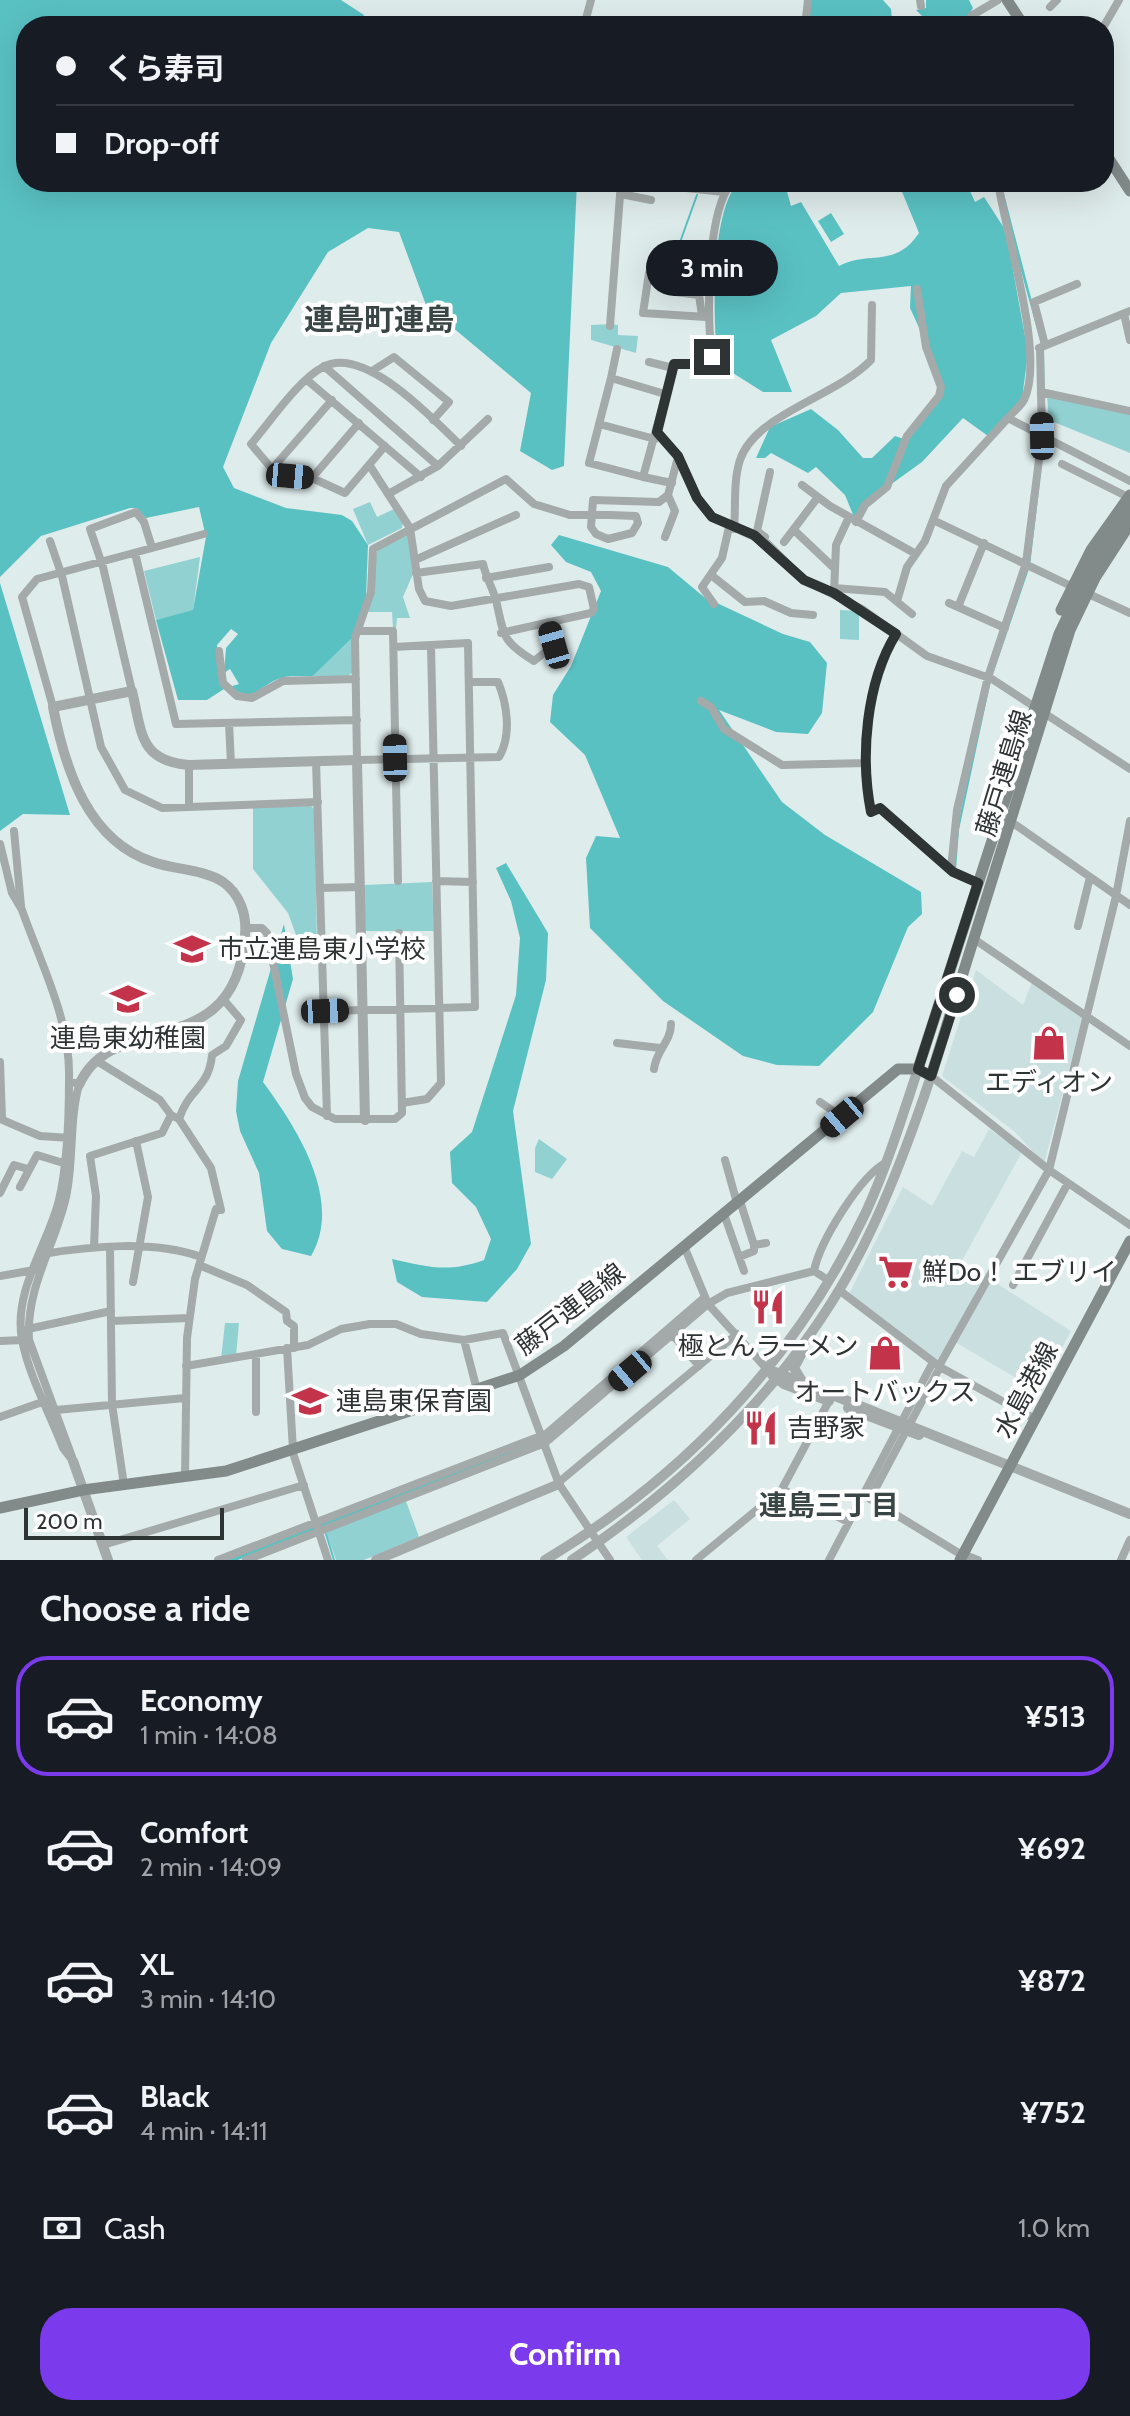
<!DOCTYPE html>
<html lang="en">
<head>
<meta charset="utf-8">
<style>
  :root { --surface:#171b24; --page:#20242c; --text:#f1f3f6; --muted:#9ea1a6; --line:#363941; --accent:#7c3aed }
  body { margin:0; font-family:Cabin,"Noto Sans JP",sans-serif; background:var(--page); color:var(--text); height:100vh; display:flex; flex-direction:column; font-size:30px; white-space:nowrap }
  * { box-sizing:border-box; margin:0 }
  p { font-size:26px; color:var(--muted) }
  .icon { flex:none; width:44px; height:44px; fill:none; stroke:currentColor; stroke-width:2; stroke-linecap:round; stroke-linejoin:round }
  .map { position:relative; height:1560px; overflow:hidden }
  .side { display:flex; flex-direction:column; background:var(--surface); flex:1 }
  .side>* { flex:none }
  .guide { position:absolute; left:16px; top:16px; width:1098px; height:176px; border-radius:32px; box-shadow:0 8px 32px #0002; display:grid; align-content:center; height:176px; padding:0 40px; background:var(--surface) }
  .scale { position:absolute; left:24px; bottom:20px; width:200px; box-sizing:border-box; padding-left:8px; border:4px solid #2e3333; border-top:0; font-size:22px; line-height:28px; white-space:nowrap; color:#2e3333; -webkit-text-stroke:6px #fff; paint-order:stroke }
  .end { position:absolute; width:36px; height:36px; margin:-18px; border:10px solid #2e3333; background:#fff; box-shadow:0 0 0 4px #fff }
  .from { border-radius:50% }
  .bubble { position:absolute; height:56px; border-radius:28px; background:var(--surface); box-shadow:0 8px 32px #0002; font-size:26px; font-weight:700; line-height:56px; text-align:center }
  .car { position:absolute; width:24px; height:48px; margin:-24px -12px; border-radius:10px; box-shadow:0 0 6px 2px #0007; background:linear-gradient(#222 24%,#8ab4d8 0 40%,#222 0 76%,#8ab4d8 0 86%,#222 0) }
  .guide b { display:flex; align-items:center; gap:28px; height:76px; font-size:30px }
  .guide b+b { border-top:2px solid var(--line) }
  .guide i { width:20px; height:20px; background:var(--text) }
  ul { padding:0; list-style:none }
  li { display:flex; align-items:center; gap:24px; height:120px; margin:0 16px 12px; padding:0 24px; border:4px solid transparent; border-radius:32px }
  li div { flex:1 }
  li b { display:block; font-size:30px }
  li em { font-style:normal; font-weight:700 }
  li.current { border-color:var(--accent) }
  li>.icon { width:72px; height:72px; stroke-width:1.5 }
  h2 { padding:0 40px; font-size:36px; line-height:96px }
  .pay { display:flex; align-items:center; gap:20px; height:88px; padding:0 40px; font-size:30px }
  .pay p { margin-inline-start:auto }
  .cta { display:flex; gap:16px; margin-top:auto; padding:16px 40px }
  .cta a { flex:1; height:92px; border-radius:32px; background:var(--accent); color:#fff; font-size:32px; font-weight:700; line-height:92px; text-align:center }
  .map>svg:first-child { display:block }
  .built { fill:#cae0e0 }
  .green { fill:#92d1d2 }
  .forest { fill:#5ac1c3 }
  .water { fill:#5bc2c4 }
  .lines { fill:none; stroke-linecap:round; stroke-linejoin:round }
  .stream { stroke:#5bc2c4; stroke-width:2 }
  .minor { stroke:#a4a9a9; stroke-width:8 }
  .tertiary { stroke:#a4a9a9; stroke-width:10 }
  .secondary { stroke:#828a8a; stroke-width:11 }
  .minor-bridge { stroke:#a4a9a9; stroke-width:8 }
  .route { stroke:#2e3333; stroke-width:10 }
  .labels { text-anchor:middle; stroke-width:8; stroke-linejoin:round; paint-order:stroke }
  .street-label { font-size:26px; fill:#2e3333; stroke:#fff }
  .poi-label { font-size:26px; fill:#2e3333; stroke:#fff; text-anchor:start }
  .neighbourhood-label { font-size:28px; font-weight:bold; fill:#3a4545; stroke:#fff }
  .quarter-label { font-size:30px; font-weight:bold; fill:#3a4545; stroke:#fff }
</style>
</head>
<body>
<div class="map">
<svg width="1130" height="1560" viewBox="0 0 1130 1560">
  <rect width="100%" height="100%" fill="#dfecec"/>
  <path class="built" d="M976,970L1023,1005L1033,980L1083,1016L1044,1164L1015,1132L942,1076Z
    M989,1129L1022,1152L958,1268L980,1283L974,1295L980,1297L990,1279L1071,1331L1038,1391L950,1339L936,1362L849,1294L903,1187L932,1206L962,1151L974,1157Z
    M674,1500L690,1519L657,1546L668,1560H642L626,1537Z"/>
  <path class="green" d="M612,324L618,325V335L638,336L636,353L591,340V325Z
    M1047,396L1130,413V453L1049,420Z
    M370,502L377,517L394,509L403,522L402,528L368,545L353,509Z
    M408,535L413,574L403,597L410,618H397L396,628H393L392,612H368L377,551Z
    M200,557L193,611L156,620L144,571Z
    M840,610L859,611V640L840,639Z
    M352,638L353,672L348,676H313Z
    M311,806L315,810L317,951L300,946L288,913L253,869V807Z
    M432,882L434,931H364V885Z
    M539,1139L567,1159L552,1179L535,1172V1148Z
    M225,1323H239L236,1356L221,1359Z
    M406,1501L419,1537L364,1560H336L326,1532Z"/>
  <path class="forest" d="M0,0H341L364,15L360,26H26V182H577L564,466L552,470L520,451L531,393L426,305L399,232L368,228L328,252L271,343L223,467L234,488L286,508L342,515L352,521L368,545L366,598L352,638L313,676C303,677 289,675 281,678C257,686 257,704 229,687L239,684L230,669L224,673L226,648L238,634L231,629L217,645L224,689L207,700H178L156,620L193,610L206,537L199,507L146,518L137,508H130L41,536L0,577Z
    M811,0H883L891,9L892,19L878,20V26H807Z
    M926,0H969L973,8L965,21L930,24L916,10L926,8Z
    M738,182H758L761,188H786L791,206L801,202L839,266C869,250 895,269 919,233L898,182H966L975,202L984,197L1006,231L1028,353L1022,399L988,436L963,418L922,462L890,485L909,436L941,397L928,347L910,308L911,286L841,293L816,316L771,340L792,392H763L717,363C714,320 709,217 738,182Z
    M811,409L838,430L863,458H872L895,436L904,439L886,486L854,517L845,495L816,467L808,473L771,453L765,458H756L770,427Z
    M559,535L668,567L704,597L783,634L810,642L827,663L822,713L808,734L776,732L719,710L782,802L825,835L921,892L922,914L908,927L873,1012L819,1066L777,1065L743,1056L663,1001L590,928L586,858L596,836L620,838L585,755L550,722L553,695L571,666L601,591L591,572L566,562L551,545Z
    M0,583L70,815L23,814L0,831Z
    M506,863L548,933L546,980L513,1111L531,1244L517,1269L487,1302L422,1297L397,1282L392,1259C428,1267 448,1273 484,1260L491,1239L476,1207L452,1183L450,1152L472,1132L516,995L520,938L511,901L496,868Z
    M284,924L293,979L263,1082C296,1127 344,1200 311,1256L282,1249L267,1231L259,1173L240,1131L236,1111L238,1081Z"/>
  <path class="water" d="M1001,182L1044,348L1045,438L1030,566L991,680L959,830L956,870L963,881L954,874L957,829L989,679L1028,566L1043,438L1041,344L1006,216Z
    M831,213L844,234L831,242L818,221Z
    M547,1436L548,1440L238,1560H227Z"/>
  <g class="lines">
    <path class="stream" d="M679,245L697,195
      M326,1534L334,1560"/>
    <path class="minor" d="M920,0L921,6
      M1050,7L1057,0
      M584,26L591,0
      M805,26L808,0
      M972,26L971,16L998,0
      M1104,26L1119,0
      M676,182L677,187L724,192
      M998,182C1005,232 1046,356 1024,400C1021,406 1013,412 1008,418
      M621,194L651,200
      M649,273L643,313L706,317
      M1124,314L1130,340
      M702,316L699,295L675,292L682,253L712,260
      M610,326L621,182
      M1045,345L1034,302L1077,284
      M1039,348L1130,311
      M649,362L673,368
      M324,366L438,466
      M372,371L394,357L449,402L433,420
      M611,378L617,349
      M307,380L421,477
      M1041,392L1130,411
      M665,394L611,378L589,463L643,477L674,364H706L712,357C707,316 706,213 732,182
      M599,424L655,439
      M657,432L678,456L697,498L712,517L767,543L804,580L862,609L927,656L992,679L1130,769
      M385,446L345,493L312,478L290,476L272,469L251,444C270,422 298,380 323,367C364,344 434,420 461,446
      M1062,464L1126,496
      M370,466L410,528L419,589L425,601L451,606L579,584L589,587L594,609L591,613L501,633
      M272,469L332,400
      M643,477L672,483
      M312,478L359,423
      M802,485L830,506L916,554
      M390,493L438,466L488,419
      M610,515L636,516L638,523L632,533L608,539L596,534L591,527L593,500L659,502L668,495L678,457
      M933,520L1071,586
      M856,522L865,505L887,487L907,436L939,396L941,387L926,347L917,289
      M734,529C736,508 733,481 740,460C755,414 836,397 871,360L872,305
      M795,531L833,567
      M665,537L675,511L668,495
      M765,537L757,531L770,472
      M50,541L62,576L101,747L125,790L162,808L318,802
      M784,542L818,497
      M135,553L176,724L357,720
      M415,560L516,515
      M416,573L483,564C486,577 492,587 496,600C504,635 501,641 534,661L554,645L548,622
      M711,575L745,602L764,601L791,613L813,615
      M486,578L549,567
      M834,588L885,592L912,614
      M834,593L836,545L849,517
      M1093,596L1130,613
      M897,601L907,567L925,541L946,486L1008,418L1130,481
      M949,603L1005,628
      M714,604L702,587L722,558L729,527
      M958,607L984,543
      M357,631H393L398,881
      M896,634C866,684 860,756 871,812L880,808L953,872L978,883
      M219,651L223,683L237,696L252,698L283,681L356,679
      M469,682H498C507,704 512,735 499,757L357,760L355,638L371,592L373,549L506,479L534,504L570,515
      M132,691L103,567L90,529L136,512L144,522L152,548
      M701,701L711,707L724,729L782,765L866,763
      M53,707L22,597L37,579L204,534
      M229,723L231,764
      M316,761L327,1116
      M189,807V765
      M1000,814L1130,905
      M14,831L21,906
      M0,844L12,893L22,910C41,964 71,1021 69,1079C69,1118 68,1162 59,1200C48,1245 13,1290 22,1340C29,1376 50,1414 63,1448L73,1461
      M951,869L957,810L988,677L1026,563L1042,436L1040,348
      M436,881L473,882
      M320,888L360,887
      M1078,926L1090,877
      M246,928H262L267,933L296,1074L305,1098L312,1107L335,1119H395L402,1113L399,933
      M974,939L1130,1046
      M325,1011L475,1007L468,643L394,647
      M617,1043L660,1048
      M97,1061L160,1100L171,1115
      M0,1062L2,1118
      M654,1069C656,1050 671,1042 671,1024
      M931,1076L1049,1170L1130,1225
      M820,1102L842,1117
      M402,1103L427,1099L441,1083L431,646
      M0,1119L40,1136L70,1138
      M179,1119C189,1088 209,1088 212,1055L226,1046L241,1020L224,1000
      M725,1160L737,1203
      M20,1187L37,1155L70,1165
      M0,1193L14,1165L28,1169
      M740,1201L754,1245
      M724,1214L744,1271
      M684,1246L708,1304L767,1369
      M94,1247L96,1196L90,1156L162,1133L171,1115L179,1119L211,1168L221,1210L216,1209L195,1279L187,1338L185,1477
      M110,1248L112,1404L124,1485
      M43,1254C92,1246 153,1240 201,1257
      M739,1257L754,1251V1245L766,1243
      M199,1265L247,1285L286,1312L287,1321L294,1326V1348
      M814,1271C820,1241 860,1176 887,1162
      M0,1276L34,1270
      M133,1282L148,1197L136,1141
      M1013,1285L1068,1183
      M839,1290L940,1367L1035,1419
      M111,1321L189,1318
      M28,1329L111,1311
      M671,1333L699,1366
      M464,1340L477,1390
      M0,1341L22,1340
      M287,1348L293,1450
      M186,1366L308,1345L341,1329L370,1324H396L421,1334L464,1340L503,1333L559,1484L610,1560
      M939,1366L1049,1170L1116,896L1130,821
      M56,1410L185,1398
      M256,1412V1354
      M0,1417L45,1401
      M292,1450L328,1560
      M72,1457L29,1340C26,1286 55,1246 66,1197C74,1160 69,1121 79,1085L75,1083
      M559,1482L737,1334
      M782,1489L848,1522
      M867,1497L957,1552L978,1560
      M870,1499L940,1367
      M103,1545L304,1485
      M218,1560L546,1434L705,1297
      M246,1560L545,1443L708,1304L727,1293L814,1271L828,1280
      M696,1560L782,1489L830,1399
      M829,1560L933,1362
      M1121,1560L1130,1540"/>
    <path class="tertiary" d="M79,1085C113,1007 236,1066 245,935C247,915 240,894 223,882C203,869 175,870 153,862C88,841 65,769 53,707L132,691C142,732 139,761 189,765L357,760L365,1120
      M775,1372L1130,1514
      M772,1375L784,1384L829,1401
      M802,1381L794,1368L803,1351
      M848,1408L919,1435
      M73,1461L108,1560
      M376,1560L559,1484
      M545,1560C684,1477 796,1359 866,1212C887,1166 902,1117 918,1069
      M572,1560C698,1476 810,1364 874,1224C896,1176 914,1127 931,1076"/>
    <path class="secondary" d="M1007,0L1024,26
      M1104,151L1130,191
      M1061,610L1091,550L1130,495
      M918,1069L1059,634L1087,575L1130,510
      M0,1508L83,1490L226,1471L520,1375L564,1346L898,1069H918L931,1076L1070,630L1095,578L1130,524
      M960,1560L1130,1241"/>
    <path class="minor-bridge" d="M570,515H610"/>
  </g>
  <g class="lines">
    <path class="route" d="M712,357L706,364H674L657,432L678,456L697,498L712,517L754,535L804,580L834,593L896,634C866,683 860,756 871,812L880,808L953,872L978,883L918,1069L931,1076L957,995"/>
  </g>
  <defs>
    <g id="school-bare" transform="scale(2.76)"><path d="M0-5L7-2L0 1L-7-2ZM-4 1L0 2.5L4 1V4Q0 6-4 4Z" fill="#c3334a" stroke="#fff" stroke-width="2.5" paint-order="stroke"/></g>
    <g id="shop-bare" transform="scale(2.76)"><path d="M-5-2.5h2.3a2.7 3.5 0 0 1 5.4 0H5L5.5 6h-11ZM-1.5-2.5h3a1.5 2.3 0 0 0-3 0Z" fill="#c3334a" stroke="#fff" stroke-width="2.5" paint-order="stroke"/></g>
    <g id="supermarket-bare" transform="scale(2.76)"><path d="M-6-5.5h2.5l.6 2H6L4.5 2H-2.5L-4.4-4H-6ZM-1.5 3.2a1.3 1.3 0 1 0 .1 0ZM3 3.2a1.3 1.3 0 1 0 .1 0Z" fill="#c3334a" stroke="#fff" stroke-width="2.5" paint-order="stroke"/></g>
    <g id="restaurant-bare" transform="scale(2.76)"><path d="M-5-6h1v4h1v-4h1v4h1v-4h1v5L-1.5 .5V6h-2V.5L-5-1ZM5-6V6H3V1.5H1.5Q1.5-4 5-6Z" fill="#c3334a" stroke="#fff" stroke-width="2.5" paint-order="stroke"/></g>
  </defs>
  <g fill-rule="evenodd">
    <use href="#school-bare" x="192" y="949"/>
    <use href="#school-bare" x="128" y="999"/>
    <use href="#shop-bare" x="1049" y="1043"/>
    <use href="#supermarket-bare" x="896" y="1272"/>
    <use href="#restaurant-bare" x="768" y="1307"/>
    <use href="#shop-bare" x="885" y="1353"/>
    <use href="#school-bare" x="310" y="1401"/>
    <use href="#restaurant-bare" x="761" y="1428"/>
  </g>
  <g class="labels">
    <g class="street-label">
      <text transform="translate(1004 773) rotate(-73)" y="9">藤戸連島線</text>
      <text transform="translate(570 1309) rotate(-38)" y="9">藤戸連島線</text>
      <text transform="translate(1026 1390) rotate(-62)" y="9">水島港線</text>
    </g>
    <g class="poi-label">
      <text x="218" y="958">市立連島東小学校</text>
      <text x="128" y="1047" text-anchor="middle">連島東幼稚園</text>
      <text x="1049" y="1091" text-anchor="middle">エディオン</text>
      <text x="922" y="1281">鮮Do！ エブリイ</text>
      <text x="768" y="1355" text-anchor="middle">極とんラーメン</text>
      <text x="885" y="1401" text-anchor="middle">オートバックス</text>
      <text x="336" y="1410">連島東保育園</text>
      <text x="787" y="1437">吉野家</text>
    </g>
    <g class="neighbourhood-label">
      <text x="829" y="1515">連島三丁目</text>
    </g>
    <g class="quarter-label">
      <text x="379" y="330">連島町連島</text>
    </g>
  </g>
</svg>
<div class="scale">200 m</div>
<i class="end from" style="left:957px;top:995px"></i>
<i class="end" style="left:712px;top:357px"></i>
<div class="bubble" style="left:646px;top:240px;width:132px">3 min</div>
<i class="car" style="left:1042px;top:436px;rotate:359deg"></i>
<i class="car" style="left:290px;top:476px;rotate:95deg"></i>
<i class="car" style="left:554px;top:645px;rotate:344deg"></i>
<i class="car" style="left:395px;top:758px;rotate:359deg"></i>
<i class="car" style="left:325px;top:1011px;rotate:88deg"></i>
<i class="car" style="left:842px;top:1117px;rotate:230deg"></i>
<i class="car" style="left:630px;top:1371px;rotate:230deg"></i>
<div class="guide">
<b><i class="from"></i>くら寿司</b>
<b><i></i>Drop-off</b>
</div>
</div>
<section class="side">
<h2>Choose a ride</h2>
<ul>
<li class="current"><svg class="icon" aria-label="car" viewBox="0 0 24 24"><path d="M5 17H2v-5l4-1 3-4h7l3 4 3 1v5h-3M9 17h6M6 11h13"/><circle cx="7" cy="17" r="2"/><circle cx="17" cy="17" r="2"/></svg><div><b>Economy</b><p>1 min · 14:08</p></div><em>¥513</em></li>
<li><svg class="icon" aria-label="car" viewBox="0 0 24 24"><path d="M5 17H2v-5l4-1 3-4h7l3 4 3 1v5h-3M9 17h6M6 11h13"/><circle cx="7" cy="17" r="2"/><circle cx="17" cy="17" r="2"/></svg><div><b>Comfort</b><p>2 min · 14:09</p></div><em>¥692</em></li>
<li><svg class="icon" aria-label="car" viewBox="0 0 24 24"><path d="M5 17H2v-5l4-1 3-4h7l3 4 3 1v5h-3M9 17h6M6 11h13"/><circle cx="7" cy="17" r="2"/><circle cx="17" cy="17" r="2"/></svg><div><b>XL</b><p>3 min · 14:10</p></div><em>¥872</em></li>
<li><svg class="icon" aria-label="car" viewBox="0 0 24 24"><path d="M5 17H2v-5l4-1 3-4h7l3 4 3 1v5h-3M9 17h6M6 11h13"/><circle cx="7" cy="17" r="2"/><circle cx="17" cy="17" r="2"/></svg><div><b>Black</b><p>4 min · 14:11</p></div><em>¥752</em></li>
</ul>
<div class="pay"><svg class="icon" aria-label="cash" viewBox="0 0 24 24"><path d="M3 7h18v10H3z"/><circle cx="12" cy="12" r="2"/></svg>Cash<p>1.0 km</p></div>
<div class="cta"><a>Confirm</a></div>
</section>
</body>
</html>
